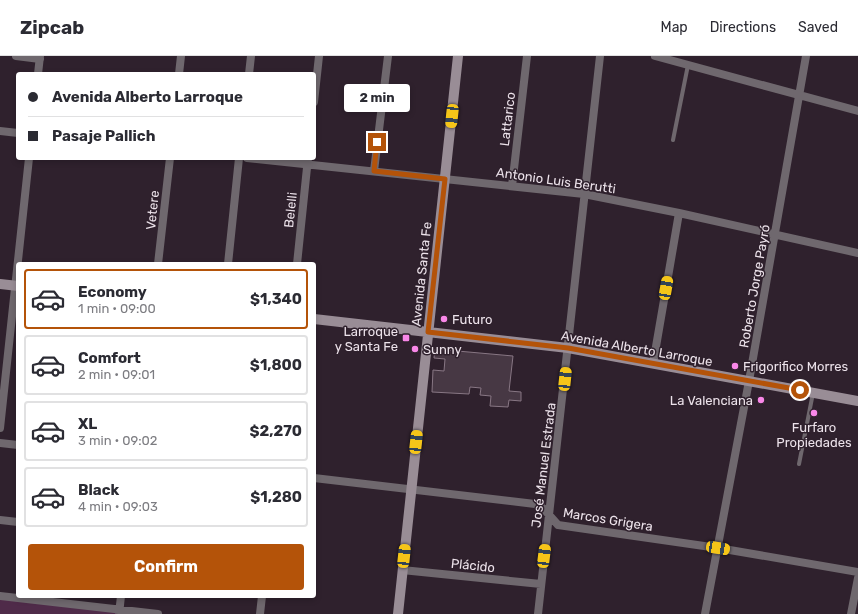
<!DOCTYPE html>
<html lang="en">
<head>
<meta charset="utf-8">
<style>
  :root { --surface:#fff; --page:#f2f2f3; --text:#2b2b33; --muted:#7c7c81; --line:#e1e1e2; --accent:#b45309 }
  body { margin:0; font-family:Rubik,sans-serif; background:var(--page); color:var(--text); height:100vh; display:flex; flex-direction:column; font-size:15px; white-space:nowrap }
  * { box-sizing:border-box; margin:0 }
  p { font-size:13px; color:var(--muted) }
  .icon { flex:none; width:22px; height:22px; fill:none; stroke:currentColor; stroke-width:2; stroke-linecap:round; stroke-linejoin:round }
  .map { position:relative; flex:1; overflow:hidden }
  .drawer { position:absolute; left:16px; top:206px; width:300px; height:336px; display:flex; flex-direction:column; background:var(--surface); border-radius:4px; box-shadow:0 2px 6px #0003 }
  .drawer>* { flex:none }
  .guide { position:absolute; left:16px; top:16px; width:300px; height:88px; border-radius:4px; box-shadow:0 2px 6px #0003; display:grid; align-content:center; height:88px; padding:0 12px; background:var(--surface) }
  .end { position:absolute; width:18px; height:18px; margin:-9px; border:5px solid #b45309; background:#fff; box-shadow:0 0 0 2px #fff }
  .from { border-radius:50% }
  .bubble { position:absolute; height:28px; border-radius:4px; background:var(--surface); box-shadow:0 2px 6px #0003; font-size:13px; font-weight:700; line-height:28px; text-align:center }
  .car { position:absolute; width:12px; height:24px; margin:-12px -6px; border-radius:5px; box-shadow:0 0 3px 1px #0007; background:linear-gradient(#f5c518 24%,#345 0 40%,#f5c518 0 76%,#345 0 86%,#f5c518 0) }
  .guide b { display:flex; align-items:center; gap:14px; height:38px; font-size:15px }
  .guide b+b { border-top:1px solid var(--line) }
  .guide i { width:10px; height:10px; background:var(--text) }
  ul { padding:7px 0 0; list-style:none }
  li { display:flex; align-items:center; gap:12px; height:60px; margin:0 8px 6px; padding:0 4px; border:2px solid var(--line); border-radius:4px }
  li div { flex:1 }
  li b { display:block; font-size:15px }
  li em { font-style:normal; font-weight:700 }
  li.selected { border-color:var(--accent) }
  li>.icon { width:36px; height:36px; stroke-width:1.5 }
  .cta { display:flex; gap:8px; margin-top:auto; padding:8px 12px }
  .cta a { flex:1; height:46px; border-radius:4px; background:var(--accent); color:#fff; font-size:16px; font-weight:700; line-height:46px; text-align:center }
  header { display:flex; align-items:center; gap:24px; box-sizing:border-box; height:56px; padding:0 20px; background:var(--surface); border-bottom:1px solid var(--line) }
  header strong { font-size:19px }
  nav { display:flex; gap:22px; margin-inline-start:auto; font-size:14px }
  .map>svg:first-child { display:block }
  .green { fill:#4f2b49 }
  .building { fill:#473844; stroke:#887784 }
  .lines { fill:none; stroke-linecap:round; stroke-linejoin:round }
  .lane { stroke:#6f686e; stroke-width:4 }
  .street { stroke:#6f686e; stroke-width:8 }
  .secondary { stroke:#998d96; stroke-width:10 }
  .route { stroke:#b45309; stroke-width:5 }
  .poi-dot { fill:#f987e8; stroke:#2f212d; stroke-width:1.5 }
  .labels { text-anchor:middle; stroke-width:3; stroke-linejoin:round; paint-order:stroke }
  .street-label { font-size:13px; fill:#ece2ea; stroke:#2f212d }
  .poi-label { font-size:13px; fill:#ece2ea; stroke:#2f212d; text-anchor:start }
</style>
</head>
<body>
<header>
<strong>Zipcab</strong>
<nav><a>Map</a><a>Directions</a><a>Saved</a></nav>
</header>
<div class="map">
<svg width="858" height="558" viewBox="0 0 858 558">
  <rect width="100%" height="100%" fill="#2f212d"/>
  <path class="green" d="M0,540L120,554L119,558H0Z"/>
  <path class="building" d="M435,293L513,300L509,335L521,336V345L509,344L508,351L490,350L491,340L480,339L481,332L470,331L469,338L432,336L433,314L444,315L445,303L434,302Z"/>
  <g class="lines">
    <path class="lane" d="M673,84L688,9
      M799,408L813,337"/>
    <path class="street" d="M16,0L40,3
      M655,0L858,55
      M38,18L40,0
      M179,18L181,0
      M249,18L251,0
      M314,46L319,0
      M0,75L18,77
      M247,102L584,138L679,157L858,197
      M374,115L388,0
      M512,130L527,0
      M158,208L170,102
      M228,208L239,102
      M297,208L308,102
      M653,308L679,157
      M0,372L29,102
      M0,387L18,389
      M314,422L535,448L543,452L558,469L718,492L858,516
      M0,464L18,466
      M402,514L541,528
      M0,540L158,558
      M119,558L121,540
      M260,558L262,540
      M538,558L600,0
      M705,558L749,325L806,0
      M851,558L858,522"/>
    <path class="secondary" d="M0,228L18,230
      M314,263L568,292L858,345
      M398,558L458,0"/>
  </g>
  <g class="lines">
    <path class="route" d="M377,86L374,115L445,123L428,276L568,292L800,334"/>
  </g>
  <g class="poi-dot">
    <circle cx="444" cy="263" r="4"/>
    <rect x="402" y="278" width="8" height="8" rx="2"/>
    <circle cx="415" cy="293" r="4"/>
    <circle cx="735" cy="310" r="4"/>
    <circle cx="761" cy="344" r="4"/>
    <circle cx="814" cy="357" r="4"/>
  </g>
  <g class="labels">
    <g class="street-label">
      <text transform="translate(507 63) rotate(-83)" y="5">Lattarico</text>
      <text transform="translate(556 124) rotate(8)" y="5">Antonio Luis Berutti</text>
      <text transform="translate(152 154) rotate(-84)" y="5">Vetere</text>
      <text transform="translate(290 154) rotate(-84)" y="5">Belelli</text>
      <text transform="translate(421 218) rotate(-84)" y="5">Avenida Santa Fe</text>
      <text transform="translate(754 230) rotate(-80)" y="5">Roberto Jorge Payró</text>
      <text transform="translate(637 292) rotate(10)" y="5">Avenida Alberto Larroque</text>
      <text transform="translate(543 409) rotate(-83)" y="5">José Manuel Estrada</text>
      <text transform="translate(608 463) rotate(9)" y="5">Marcos Grigera</text>
      <text transform="translate(473 509) rotate(6)" y="5">Plácido</text>
    </g>
    <g class="poi-label">
      <text x="452" y="268">Futuro</text>
      <text x="398" y="280" text-anchor="end">Larroque<tspan x="398" dy="15">y Santa Fe</tspan></text>
      <text x="423" y="298">Sunny</text>
      <text x="743" y="315">Frigorifico Morres</text>
      <text x="753" y="349" text-anchor="end">La Valenciana</text>
      <text x="814" y="376" text-anchor="middle">Furfaro<tspan x="814" dy="15">Propiedades</tspan></text>
    </g>
  </g>
</svg>
<i class="end from" style="left:800px;top:334px"></i>
<i class="end" style="left:377px;top:86px"></i>
<div class="bubble" style="left:344px;top:28px;width:66px">2 min</div>
<i class="car" style="left:452px;top:60px;rotate:186deg"></i>
<i class="car" style="left:666px;top:232px;rotate:10deg"></i>
<i class="car" style="left:565px;top:323px;rotate:6deg"></i>
<i class="car" style="left:416px;top:386px;rotate:6deg"></i>
<i class="car" style="left:718px;top:492px;rotate:99deg"></i>
<i class="car" style="left:404px;top:500px;rotate:6deg"></i>
<i class="car" style="left:544px;top:500px;rotate:7deg"></i>
<div class="guide">
<b><i class="from"></i>Avenida Alberto Larroque</b>
<b><i></i>Pasaje Pallich</b>
</div>
<section class="drawer">
<ul>
<li class="selected"><svg class="icon" aria-label="car" viewBox="0 0 24 24"><path d="M5 17H2v-5l4-1 3-4h7l3 4 3 1v5h-3M9 17h6M6 11h13"/><circle cx="7" cy="17" r="2"/><circle cx="17" cy="17" r="2"/></svg><div><b>Economy</b><p>1 min · 09:00</p></div><em>$1,340</em></li>
<li><svg class="icon" aria-label="car" viewBox="0 0 24 24"><path d="M5 17H2v-5l4-1 3-4h7l3 4 3 1v5h-3M9 17h6M6 11h13"/><circle cx="7" cy="17" r="2"/><circle cx="17" cy="17" r="2"/></svg><div><b>Comfort</b><p>2 min · 09:01</p></div><em>$1,800</em></li>
<li><svg class="icon" aria-label="car" viewBox="0 0 24 24"><path d="M5 17H2v-5l4-1 3-4h7l3 4 3 1v5h-3M9 17h6M6 11h13"/><circle cx="7" cy="17" r="2"/><circle cx="17" cy="17" r="2"/></svg><div><b>XL</b><p>3 min · 09:02</p></div><em>$2,270</em></li>
<li><svg class="icon" aria-label="car" viewBox="0 0 24 24"><path d="M5 17H2v-5l4-1 3-4h7l3 4 3 1v5h-3M9 17h6M6 11h13"/><circle cx="7" cy="17" r="2"/><circle cx="17" cy="17" r="2"/></svg><div><b>Black</b><p>4 min · 09:03</p></div><em>$1,280</em></li>
</ul>
<div class="cta"><a>Confirm</a></div>
</section>
</div>
</body>
</html>
